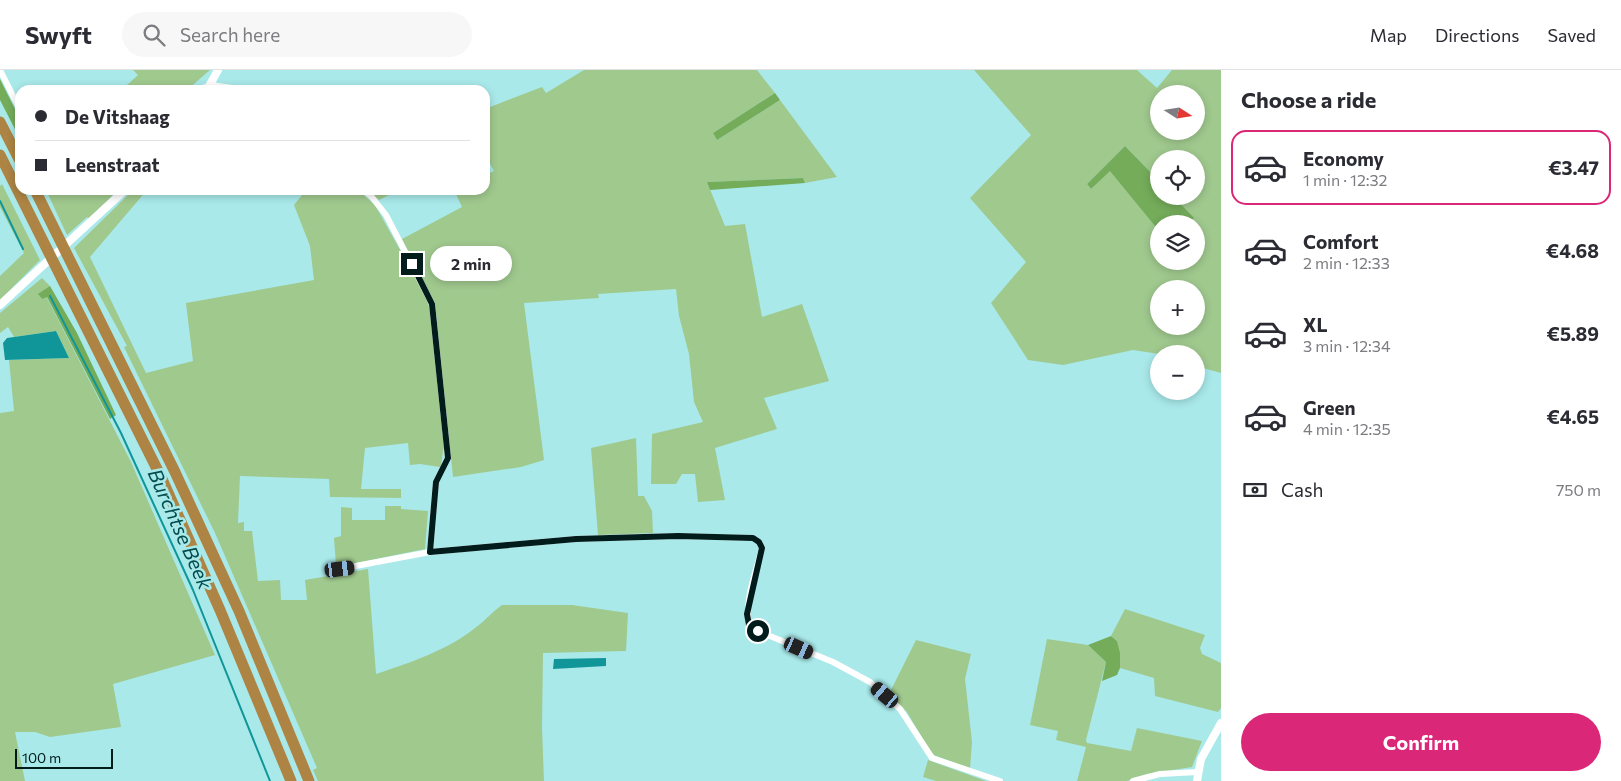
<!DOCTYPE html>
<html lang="en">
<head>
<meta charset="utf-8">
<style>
  :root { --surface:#fff; --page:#f7f7f7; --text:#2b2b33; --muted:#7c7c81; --line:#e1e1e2; --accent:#db2777 }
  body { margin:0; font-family:Commissioner,sans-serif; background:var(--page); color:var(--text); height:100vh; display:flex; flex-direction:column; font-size:19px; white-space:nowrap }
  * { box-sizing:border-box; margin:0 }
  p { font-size:16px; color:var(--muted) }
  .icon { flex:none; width:28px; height:28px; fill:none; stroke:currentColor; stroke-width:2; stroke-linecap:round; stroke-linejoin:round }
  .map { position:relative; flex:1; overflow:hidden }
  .side { display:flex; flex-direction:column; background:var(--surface); width:400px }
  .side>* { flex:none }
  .hud { position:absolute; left:15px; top:15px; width:475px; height:110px; border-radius:15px; box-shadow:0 2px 8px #0003; display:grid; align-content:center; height:110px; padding:0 20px; background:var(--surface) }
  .needle { width:32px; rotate:102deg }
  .buttons { position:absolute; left:1150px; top:15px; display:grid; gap:10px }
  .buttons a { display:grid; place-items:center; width:55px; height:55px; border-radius:50%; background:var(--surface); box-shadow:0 2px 8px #0003; font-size:25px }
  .scale { position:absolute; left:15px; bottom:12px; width:98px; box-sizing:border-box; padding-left:5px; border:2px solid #021b1b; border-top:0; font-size:14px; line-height:18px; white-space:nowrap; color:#021b1b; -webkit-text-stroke:4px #a9e9ea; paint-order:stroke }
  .end { position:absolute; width:22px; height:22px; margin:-11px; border:6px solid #021b1b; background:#fff; box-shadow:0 0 0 2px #fff }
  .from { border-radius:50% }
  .bubble { position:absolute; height:35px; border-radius:18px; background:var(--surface); box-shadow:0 2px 8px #0003; font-size:16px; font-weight:700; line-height:35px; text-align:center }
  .car { position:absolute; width:15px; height:30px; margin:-15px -8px; border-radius:6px; box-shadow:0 0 4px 1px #0007; background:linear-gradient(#222 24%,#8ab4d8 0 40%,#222 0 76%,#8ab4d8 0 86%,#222 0) }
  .hud b { display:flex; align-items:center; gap:18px; height:48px; font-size:19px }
  .hud b+b { border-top:1px solid var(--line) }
  .hud i { width:12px; height:12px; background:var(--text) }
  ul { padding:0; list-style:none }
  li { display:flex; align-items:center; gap:15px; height:75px; margin:0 10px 8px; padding:0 10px; border:2px solid transparent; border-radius:15px }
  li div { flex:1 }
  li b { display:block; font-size:19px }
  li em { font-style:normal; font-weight:700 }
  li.selected { border-color:var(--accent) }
  li>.icon { width:45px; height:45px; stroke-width:1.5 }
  h2 { padding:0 20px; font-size:22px; line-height:60px }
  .pay { display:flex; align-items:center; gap:12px; height:55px; padding:0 20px; font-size:19px }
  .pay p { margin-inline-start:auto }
  .button { display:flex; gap:10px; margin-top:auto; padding:10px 20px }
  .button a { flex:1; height:58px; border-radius:30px; background:var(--accent); color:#fff; font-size:20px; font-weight:700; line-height:58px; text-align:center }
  header { display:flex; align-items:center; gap:30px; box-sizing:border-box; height:70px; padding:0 25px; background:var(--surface); border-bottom:1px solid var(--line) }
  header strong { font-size:24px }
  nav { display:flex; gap:28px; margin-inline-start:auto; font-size:18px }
  .search { width:350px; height:45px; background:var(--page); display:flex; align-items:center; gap:12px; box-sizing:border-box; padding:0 18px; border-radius:28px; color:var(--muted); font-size:19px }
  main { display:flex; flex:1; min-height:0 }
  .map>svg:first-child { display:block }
  .green { fill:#a0c98e; fill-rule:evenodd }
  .forest { fill:#74ac5a }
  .water { fill:#109698 }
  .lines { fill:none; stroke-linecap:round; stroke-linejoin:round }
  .stream { stroke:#109698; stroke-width:2 }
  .minor { stroke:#fff; stroke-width:6 }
  .tertiary { stroke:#fff; stroke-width:8 }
  .motorway { stroke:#ad8444; stroke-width:11 }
  .route { stroke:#021b1b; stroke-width:6 }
  .labels { text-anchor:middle; stroke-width:5; stroke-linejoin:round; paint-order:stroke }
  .water-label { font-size:20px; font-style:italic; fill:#044c4d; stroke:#a9e9ea }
</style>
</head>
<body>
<header>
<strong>Swyft</strong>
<div class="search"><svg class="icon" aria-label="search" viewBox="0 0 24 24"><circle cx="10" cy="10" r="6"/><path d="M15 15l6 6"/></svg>Search here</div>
<nav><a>Map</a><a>Directions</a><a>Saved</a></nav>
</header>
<main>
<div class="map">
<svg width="1221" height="711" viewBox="0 0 1221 711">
  <rect width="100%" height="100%" fill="#a9e9ea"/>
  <path class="green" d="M133,0H210L187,20H129L126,16L138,5Z
    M584,0H757L775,23L713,63L717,70L780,30L837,107L805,113L803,108L707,112L725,156L745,154L762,247L802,234L829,311L764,328L777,359L715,378L725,430L698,432L695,404H682L676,414H651L652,364L703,352L694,332L689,284L679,246L676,219L598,224L599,228L524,233L544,390L521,397L453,407L435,233L402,169L462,137L454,120H485V105L494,101L485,85V39L542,17L546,23Z
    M974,0H1137L1157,18L1172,0H1221V303L1196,296V284H1159L1133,280L1063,295L1028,290L991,233L1026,192L970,128L1031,65ZM1159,24H1196V61H1159ZM1125,76L1159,111V89H1196V126H1173L1193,148L1188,154H1196V191H1159V161L1110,100L1091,119L1087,114ZM1159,219H1196V256H1159Z
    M2,114L40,190L0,230V206L24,183L0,137V116Z
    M46,120H118L89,149L87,147L67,165Z
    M133,120H147L90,187L146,303L193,291L186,233L314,210L310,176L294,135L306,120H358L375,135L426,226L430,241L444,375L441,395L440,397L420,394L410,395L408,373L365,378L361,419H401V428L330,427L329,409L240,406L238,453L244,452V461H252L258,511L280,510L281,530H307L305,510L368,499L376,604C409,593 448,580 475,558C485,551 492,542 502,535H572L628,543L626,581L543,583L542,658L544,711H318L313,700L317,698L215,463L124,277L127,276L74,178Z
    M368,120H399L379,130Z
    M42,208L50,216L39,225L42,229L46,226L131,392L215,585L113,614L121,657L50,667L35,662H15L25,711H0V343L14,341L9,290L69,288L56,261L14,267L8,257L0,263V243Z
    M636,368L638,426H644L652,441L653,463L598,465L591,378Z
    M385,436H401V439L428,441L425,479L341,496L336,495L334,468L341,466V437L352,438V450H385Z
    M1125,539L1205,565L1200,578L1202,584L1221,593V638L1218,642L1155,626L1154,608L1120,598L1117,571L1111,566Z
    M1047,569L1088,575L1106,592L1086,670L1087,673L1131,681L1137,658L1202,671L1192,697L1147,704L1127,711H1077L1086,677L1056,670L1058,661L1030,655Z
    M916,570L971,584L965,609L972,672L970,699L934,685L928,678L907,642L889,624Z
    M928,690L986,711H936L923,707Z"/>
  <path class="forest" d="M0,9L20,49V69L0,30Z
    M775,23L780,30L717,70L713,63Z
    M1125,76L1159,111V126H1173L1194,148L1188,154H1159V161L1110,101L1091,119L1087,114Z
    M803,108L805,113L710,120L707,112Z
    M50,216L77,263L116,345L110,349L47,227L42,229L38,224Z
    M1111,566L1117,571L1120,583V598L1117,605L1102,611L1106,592L1088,575Z"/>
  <path class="water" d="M56,261L69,288L5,290L3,273L7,268Z
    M606,588V596L553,599L554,589Z"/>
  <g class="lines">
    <path class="stream" d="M0,131L23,179
      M50,226L121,363L193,520L270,711"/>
    <path class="minor" d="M0,0L20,40
      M197,20L211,15L246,20
      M363,120L371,126L386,145L432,234L448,388L436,412L430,482
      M340,499L430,482L575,469L678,466L753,468L759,472L762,478C756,502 744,531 749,555L758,561L833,592L870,612L900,639L932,688L1000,711
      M1133,711L1160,704L1198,702"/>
    <path class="tertiary" d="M207,20L218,0
      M0,235L125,120
      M1197,711L1201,689L1221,653"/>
    <path class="motorway" d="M0,52L20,91
      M0,85L162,409L220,540L291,711
      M35,120L175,402L239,541L309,711"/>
  </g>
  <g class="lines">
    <path class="route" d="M412,194L432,234L448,388L436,412L430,482L576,469L678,466L753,468L759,472L762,478L747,544L749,555L758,561"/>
  </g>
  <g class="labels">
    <g class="water-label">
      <text transform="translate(180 459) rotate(66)" y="7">Burchtse Beek</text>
    </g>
  </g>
</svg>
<div class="buttons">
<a><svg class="needle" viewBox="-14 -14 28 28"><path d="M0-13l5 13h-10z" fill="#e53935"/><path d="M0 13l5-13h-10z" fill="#7c7c81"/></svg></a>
<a><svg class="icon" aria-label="locate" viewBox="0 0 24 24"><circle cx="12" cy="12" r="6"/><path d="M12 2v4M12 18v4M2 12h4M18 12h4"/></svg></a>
<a><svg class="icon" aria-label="layers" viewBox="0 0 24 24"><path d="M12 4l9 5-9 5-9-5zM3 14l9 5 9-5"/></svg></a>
<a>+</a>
<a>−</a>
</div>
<div class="scale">100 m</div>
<i class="end from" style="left:758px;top:561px"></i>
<i class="end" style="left:412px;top:194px"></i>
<div class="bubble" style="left:430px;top:176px;width:82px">2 min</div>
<i class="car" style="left:340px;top:499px;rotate:83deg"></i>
<i class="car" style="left:799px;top:578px;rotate:114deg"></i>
<i class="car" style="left:885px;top:625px;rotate:310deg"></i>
<div class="hud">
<b><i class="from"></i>De Vitshaag</b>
<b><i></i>Leenstraat</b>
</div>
</div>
<section class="side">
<h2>Choose a ride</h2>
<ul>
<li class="selected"><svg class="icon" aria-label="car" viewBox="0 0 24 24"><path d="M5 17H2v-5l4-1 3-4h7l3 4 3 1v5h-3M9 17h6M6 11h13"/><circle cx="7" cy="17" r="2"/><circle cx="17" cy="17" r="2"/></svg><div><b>Economy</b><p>1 min · 12:32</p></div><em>€3.47</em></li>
<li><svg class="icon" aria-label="car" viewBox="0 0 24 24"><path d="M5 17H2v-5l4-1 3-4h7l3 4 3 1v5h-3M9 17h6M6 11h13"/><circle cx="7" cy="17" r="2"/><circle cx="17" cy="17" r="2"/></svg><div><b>Comfort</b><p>2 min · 12:33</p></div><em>€4.68</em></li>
<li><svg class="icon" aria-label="car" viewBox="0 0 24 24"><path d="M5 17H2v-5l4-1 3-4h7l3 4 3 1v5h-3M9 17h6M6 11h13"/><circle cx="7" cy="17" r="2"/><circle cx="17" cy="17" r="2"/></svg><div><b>XL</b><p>3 min · 12:34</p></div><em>€5.89</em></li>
<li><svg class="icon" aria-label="car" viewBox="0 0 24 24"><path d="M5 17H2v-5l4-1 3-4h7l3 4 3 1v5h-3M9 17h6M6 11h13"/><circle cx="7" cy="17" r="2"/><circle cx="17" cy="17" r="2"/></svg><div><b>Green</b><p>4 min · 12:35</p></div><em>€4.65</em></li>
</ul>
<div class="pay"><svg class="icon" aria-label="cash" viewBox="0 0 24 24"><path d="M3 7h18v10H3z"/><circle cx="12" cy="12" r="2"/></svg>Cash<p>750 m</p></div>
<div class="button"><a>Confirm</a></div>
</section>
</main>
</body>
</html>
